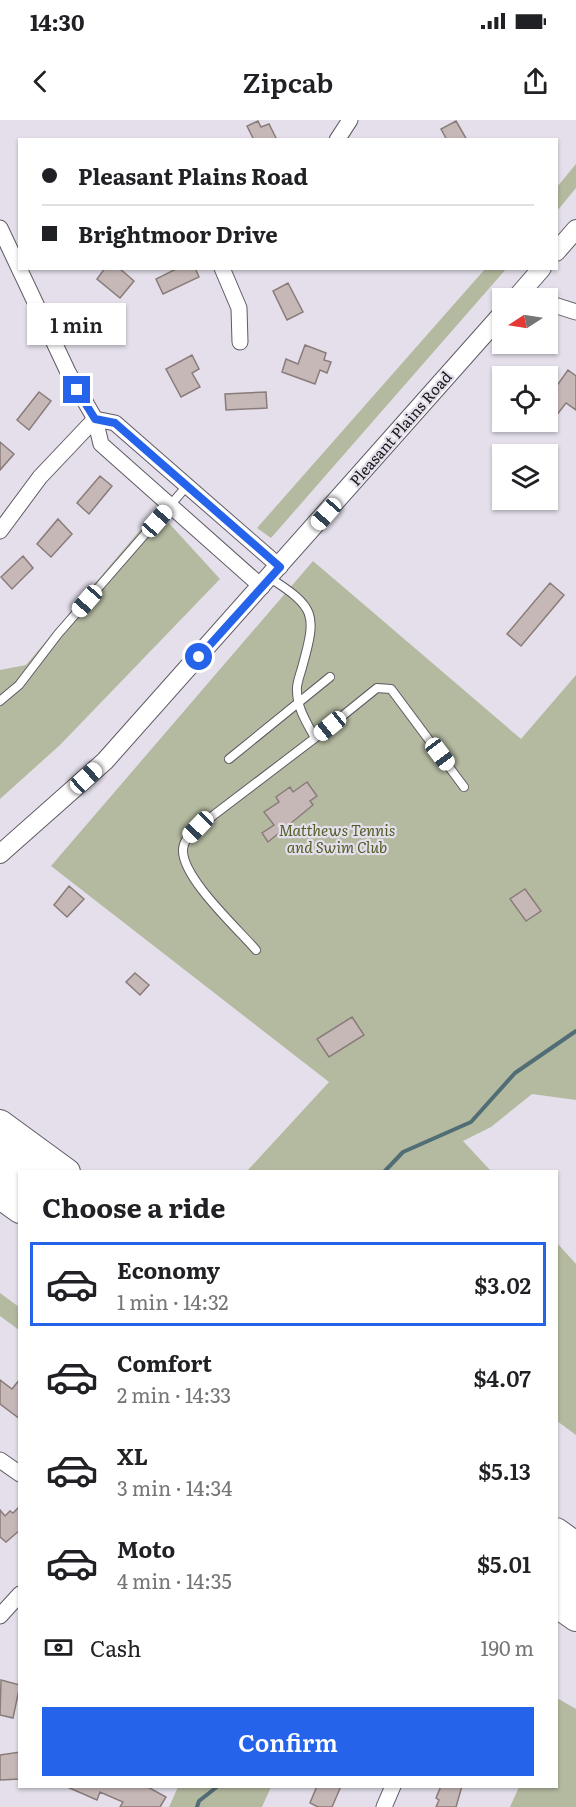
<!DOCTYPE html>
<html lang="en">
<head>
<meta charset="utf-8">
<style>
  :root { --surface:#fff; --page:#f6f6f6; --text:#202124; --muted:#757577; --line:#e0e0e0; --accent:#2563eb }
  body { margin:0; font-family:Literata,serif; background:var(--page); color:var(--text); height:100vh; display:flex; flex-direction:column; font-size:22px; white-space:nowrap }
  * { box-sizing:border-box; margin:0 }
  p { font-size:20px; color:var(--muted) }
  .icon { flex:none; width:33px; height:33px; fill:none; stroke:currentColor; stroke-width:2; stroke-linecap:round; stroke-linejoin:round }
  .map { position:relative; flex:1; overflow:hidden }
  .sheet { position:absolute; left:18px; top:1050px; width:540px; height:618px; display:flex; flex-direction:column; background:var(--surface); border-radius:0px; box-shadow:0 2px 4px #0004 }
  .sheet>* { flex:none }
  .guide { position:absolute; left:18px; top:18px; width:540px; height:132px; border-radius:0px; box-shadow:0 2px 4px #0004; display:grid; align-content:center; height:132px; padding:0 24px; background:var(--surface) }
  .needle { width:39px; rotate:258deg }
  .controls { position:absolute; left:492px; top:168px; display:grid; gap:12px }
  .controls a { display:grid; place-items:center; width:66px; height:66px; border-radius:0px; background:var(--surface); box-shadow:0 2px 4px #0004; font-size:30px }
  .end { position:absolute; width:27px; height:27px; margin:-14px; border:8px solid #2563eb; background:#fff; box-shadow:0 0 0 3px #fff }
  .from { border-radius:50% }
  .bubble { position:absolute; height:42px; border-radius:0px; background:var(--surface); box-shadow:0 2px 4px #0004; font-size:20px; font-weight:600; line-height:42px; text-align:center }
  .car { position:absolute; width:18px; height:36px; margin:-18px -9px; border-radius:8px; box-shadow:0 0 4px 2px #0007; background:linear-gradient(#fff 24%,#345 0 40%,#fff 0 76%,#345 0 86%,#fff 0) }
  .guide b { display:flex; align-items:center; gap:21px; height:57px; font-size:22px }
  .guide b+b { border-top:2px solid var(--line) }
  .guide i { width:15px; height:15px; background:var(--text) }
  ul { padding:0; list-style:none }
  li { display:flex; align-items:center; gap:18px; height:84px; margin:0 12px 9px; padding:0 12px; border:3px solid transparent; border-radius:0px }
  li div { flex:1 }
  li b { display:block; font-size:22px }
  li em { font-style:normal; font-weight:600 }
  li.selected { border-color:var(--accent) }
  li>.icon { width:54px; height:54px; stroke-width:1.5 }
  h2 { padding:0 24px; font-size:27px; line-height:72px }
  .pay { display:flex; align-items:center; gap:15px; height:66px; padding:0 24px; font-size:22px }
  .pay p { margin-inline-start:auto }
  .button { display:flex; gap:12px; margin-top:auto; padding:12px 24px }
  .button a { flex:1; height:69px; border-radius:0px; background:var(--accent); color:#fff; font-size:24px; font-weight:600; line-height:69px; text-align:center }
  .status { display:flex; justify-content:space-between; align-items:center; height:42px; padding:0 30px; background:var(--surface); direction:ltr }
  .status svg { height:16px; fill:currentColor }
  header { display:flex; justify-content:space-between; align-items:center; height:78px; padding:0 24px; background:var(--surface); font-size:27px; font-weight:600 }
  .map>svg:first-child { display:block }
  .green { fill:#b4baa0 }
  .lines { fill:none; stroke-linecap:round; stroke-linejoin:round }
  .stream { stroke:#516d75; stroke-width:4 }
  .building { fill:#c6b8b6; stroke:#897c7a; stroke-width:1.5 }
  .service-casing { stroke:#5f5a64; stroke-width:10 }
  .minor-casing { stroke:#5f5a64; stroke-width:17 }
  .tertiary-casing { stroke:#5f5a64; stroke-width:20 }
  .motorway-casing { stroke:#5f5a64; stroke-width:28 }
  .service { stroke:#fff; stroke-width:8 }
  .minor { stroke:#fff; stroke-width:15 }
  .tertiary { stroke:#fff; stroke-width:18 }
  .motorway { stroke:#fff; stroke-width:26 }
  .route { stroke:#2563eb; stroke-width:8 }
  .labels { text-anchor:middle; stroke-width:4.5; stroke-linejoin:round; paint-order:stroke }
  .street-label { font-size:15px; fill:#19171b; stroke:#e4dfea }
  .park-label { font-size:15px; font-style:italic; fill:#535d27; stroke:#e4dfea }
</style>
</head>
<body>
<div class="status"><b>14:30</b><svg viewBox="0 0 49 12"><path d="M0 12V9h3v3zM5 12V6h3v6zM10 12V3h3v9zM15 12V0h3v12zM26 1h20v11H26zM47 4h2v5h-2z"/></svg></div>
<header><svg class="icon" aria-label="back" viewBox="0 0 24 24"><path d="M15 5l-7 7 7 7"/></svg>Zipcab<svg class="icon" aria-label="share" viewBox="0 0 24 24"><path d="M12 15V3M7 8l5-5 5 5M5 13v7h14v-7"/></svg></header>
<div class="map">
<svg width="576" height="1687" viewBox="0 0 576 1687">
  <rect width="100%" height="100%" fill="#e4dfea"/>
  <path class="green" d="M576,44V68L557,91V67Z
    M485,149H506L271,418L257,408Z
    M157,390L220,459L60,625L0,679V550L26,545Z
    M313,441L521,619L576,555V980L532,974L491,1007L463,1021L491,1051H247L329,962L51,746Z
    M557,1123L576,1144V1315L557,1301Z
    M0,1173L19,1187V1210L0,1196Z
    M557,1578L576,1589V1687H510L519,1667L556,1666Z
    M178,1667V1666L271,1667L262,1687H169Z"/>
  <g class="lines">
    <path class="stream" d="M384,1052L403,1032L471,1002L515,953L576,911
      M197,1687L199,1681L218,1666"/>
  </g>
  <path class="building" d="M258,1L261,7L269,4L277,20H254L247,6Z
    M456,1L467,20H447L441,9Z
    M105,148H119L134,161L120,178L97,159Z
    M178,148H195L199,157L163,174L156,159Z
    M288,163L303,192L287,200L273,171Z
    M305,225L326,233L324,240L331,242L327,253L320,250L315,264L282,252L286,239L298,244Z
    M192,235L199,249L192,253L200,267L181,277L166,249Z
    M568,250L576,256V290L566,283L556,296L548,289V278Z
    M39,272L51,281L29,310L17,300Z
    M266,272L267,288L226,290L225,274Z
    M0,322L14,334L0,350Z
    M100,356L112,366L89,394L77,383Z
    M58,399L72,414L51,437L37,424Z
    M23,436L33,448L12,469L1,457Z
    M550,463L564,475L521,526L507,514Z
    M307,662L317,676L310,681L313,685L268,722L262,713L274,705L264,692L279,682L276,677L290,667L293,672Z
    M69,766L84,779L67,797L54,785Z
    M525,769L541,791L526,801L510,779Z
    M135,853L149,865L140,875L126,862Z
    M352,897L364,915L329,937L317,919Z
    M20,1259V1299L0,1284V1260L12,1269Z
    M20,1386V1410L6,1422L0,1417V1390L5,1396L10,1391L13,1393Z
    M1,1560L20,1565L13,1598L0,1595Z
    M20,1632V1659L0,1660V1635Z
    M65,1666H146L166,1677L160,1687H120L123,1682L100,1672L97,1680Z
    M317,1666H341L332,1687H318L310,1683Z
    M441,1666H462L456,1687H436L439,1680L436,1678Z"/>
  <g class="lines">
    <g class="service-casing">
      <path id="service" d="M0,581L19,565L58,514L186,367
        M315,618L377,568L391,569L464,667
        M229,639L330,557
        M256,830C238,809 181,757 183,729C184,719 191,714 198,707L315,618C307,603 297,588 297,571C296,563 301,553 303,544C317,494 315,487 270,458"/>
    </g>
    <g class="minor-casing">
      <path id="minor" d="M337,20L350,0
        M0,108L68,252L95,299L40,357L0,411
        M222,148L239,188L240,222
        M548,183L576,192
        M262,467L101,324L95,299L115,303L280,447
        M0,1340L20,1354
        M0,1496L20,1474
        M384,1687L393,1666"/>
    </g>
    <g class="tertiary-casing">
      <path id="tertiary" d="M556,132L576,109
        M516,178L542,148
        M0,734L105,641L502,194"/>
    </g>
    <g class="motorway-casing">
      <path id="motorway" d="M0,1003L67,1052
        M0,1025L36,1052
        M0,1049L20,1063
        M0,1076L20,1090
        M556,1411L576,1425
        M556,1434L576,1449
        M556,1460L576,1475
        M556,1484L576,1498"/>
    </g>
    <use href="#service" class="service"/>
    <use href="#minor" class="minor"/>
    <use href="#tertiary" class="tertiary"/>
    <use href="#motorway" class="motorway"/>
  </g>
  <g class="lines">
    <path class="route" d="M77,270L95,299L115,303L280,447L199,537"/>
  </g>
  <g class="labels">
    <g class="street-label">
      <text transform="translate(401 309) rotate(-49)" y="5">Pleasant Plains Road</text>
    </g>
    <g class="park-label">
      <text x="337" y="716">Matthews Tennis<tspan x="337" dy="17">and Swim Club</tspan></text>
    </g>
  </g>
</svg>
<div class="controls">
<a><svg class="needle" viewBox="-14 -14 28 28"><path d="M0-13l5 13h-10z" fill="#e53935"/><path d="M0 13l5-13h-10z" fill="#757577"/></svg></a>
<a><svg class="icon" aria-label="locate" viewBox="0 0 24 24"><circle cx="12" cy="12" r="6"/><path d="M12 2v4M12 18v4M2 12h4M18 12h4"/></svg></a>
<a><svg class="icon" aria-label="layers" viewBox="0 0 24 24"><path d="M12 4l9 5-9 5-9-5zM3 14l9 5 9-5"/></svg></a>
</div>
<i class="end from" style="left:199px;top:537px"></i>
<i class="end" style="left:77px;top:270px"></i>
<div class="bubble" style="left:27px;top:183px;width:99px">1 min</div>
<i class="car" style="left:326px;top:394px;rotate:221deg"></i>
<i class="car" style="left:157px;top:401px;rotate:41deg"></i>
<i class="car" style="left:87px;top:481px;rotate:221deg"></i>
<i class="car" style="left:330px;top:606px;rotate:231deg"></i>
<i class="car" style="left:440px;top:634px;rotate:143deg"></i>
<i class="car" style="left:86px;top:658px;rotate:48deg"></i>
<i class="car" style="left:198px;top:707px;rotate:224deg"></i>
<div class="guide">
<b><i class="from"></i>Pleasant Plains Road</b>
<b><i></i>Brightmoor Drive</b>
</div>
<section class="sheet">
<h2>Choose a ride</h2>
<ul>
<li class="selected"><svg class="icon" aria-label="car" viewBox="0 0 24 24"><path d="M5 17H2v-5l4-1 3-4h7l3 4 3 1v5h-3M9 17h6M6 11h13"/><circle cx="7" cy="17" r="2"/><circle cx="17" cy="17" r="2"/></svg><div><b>Economy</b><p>1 min · 14:32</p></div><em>$3.02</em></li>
<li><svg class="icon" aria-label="car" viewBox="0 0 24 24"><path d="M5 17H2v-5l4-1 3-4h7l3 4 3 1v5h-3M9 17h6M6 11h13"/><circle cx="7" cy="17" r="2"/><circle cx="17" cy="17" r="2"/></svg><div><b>Comfort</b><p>2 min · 14:33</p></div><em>$4.07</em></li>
<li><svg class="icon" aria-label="car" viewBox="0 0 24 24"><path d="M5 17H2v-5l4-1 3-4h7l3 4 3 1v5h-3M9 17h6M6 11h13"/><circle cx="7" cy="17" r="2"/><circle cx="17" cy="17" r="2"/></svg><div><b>XL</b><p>3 min · 14:34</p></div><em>$5.13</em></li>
<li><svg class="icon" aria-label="car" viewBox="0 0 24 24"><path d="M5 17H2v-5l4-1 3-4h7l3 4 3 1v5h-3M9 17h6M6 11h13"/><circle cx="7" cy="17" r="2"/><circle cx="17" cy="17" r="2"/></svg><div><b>Moto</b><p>4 min · 14:35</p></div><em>$5.01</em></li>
</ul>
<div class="pay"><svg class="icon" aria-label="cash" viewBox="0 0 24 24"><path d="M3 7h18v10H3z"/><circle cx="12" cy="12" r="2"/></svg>Cash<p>190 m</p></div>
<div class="button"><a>Confirm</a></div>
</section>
</div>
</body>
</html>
